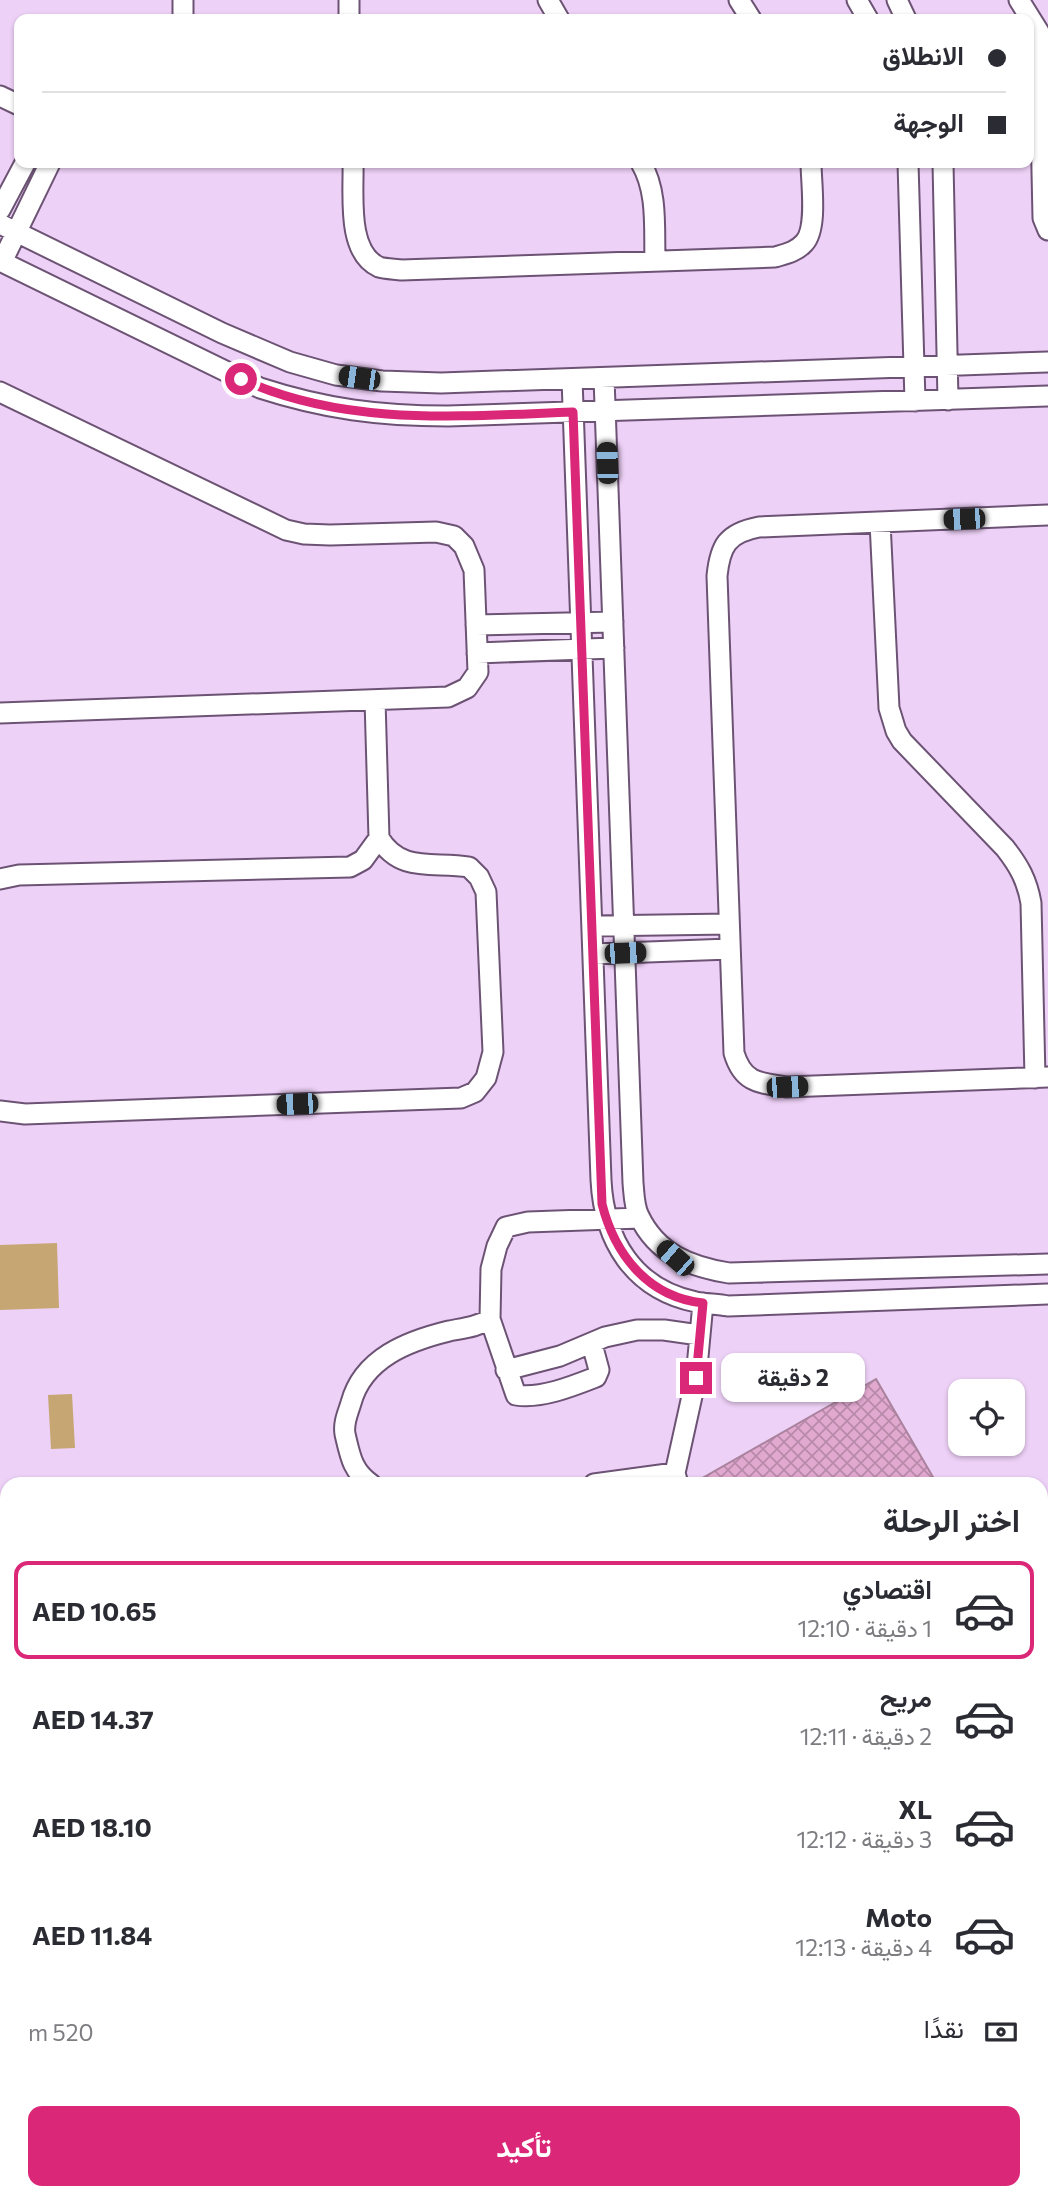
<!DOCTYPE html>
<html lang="ar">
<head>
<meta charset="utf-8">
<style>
  :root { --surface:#fff; --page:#f7f7f7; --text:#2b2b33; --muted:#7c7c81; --line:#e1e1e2; --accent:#db2777 }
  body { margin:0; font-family:Commissioner,Vazirmatn,sans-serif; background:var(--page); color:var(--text); direction:rtl; height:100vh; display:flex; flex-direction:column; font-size:26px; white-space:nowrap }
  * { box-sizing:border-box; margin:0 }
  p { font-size:23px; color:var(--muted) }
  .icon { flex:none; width:38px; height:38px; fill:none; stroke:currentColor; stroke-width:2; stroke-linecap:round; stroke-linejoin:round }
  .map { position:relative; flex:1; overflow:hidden; direction:ltr }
  .details { position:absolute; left:0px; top:1477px; width:1048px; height:723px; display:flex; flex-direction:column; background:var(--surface); border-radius:21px 21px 0 0; box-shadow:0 2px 5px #0004; direction:rtl }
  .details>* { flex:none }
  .hud { position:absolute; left:14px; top:14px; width:1020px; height:154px; border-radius:14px; box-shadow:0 2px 5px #0004; direction:rtl; display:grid; align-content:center; height:154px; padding:0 28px; background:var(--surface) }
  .tools { position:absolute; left:948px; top:1379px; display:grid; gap:14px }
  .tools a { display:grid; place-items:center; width:77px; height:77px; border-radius:14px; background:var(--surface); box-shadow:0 2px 5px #0004; font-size:35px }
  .end { position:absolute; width:32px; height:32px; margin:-16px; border:9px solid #db2777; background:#fff; box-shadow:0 0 0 4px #fff }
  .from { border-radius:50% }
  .bubble { position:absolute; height:49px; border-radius:14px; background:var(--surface); box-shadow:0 2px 5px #0004; font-size:23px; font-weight:700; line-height:49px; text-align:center; direction:rtl }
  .car { position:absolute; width:21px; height:42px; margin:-21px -10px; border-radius:9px; box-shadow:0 0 5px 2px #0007; background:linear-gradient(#222 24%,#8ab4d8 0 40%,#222 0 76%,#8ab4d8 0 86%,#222 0) }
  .hud b { display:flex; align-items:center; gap:24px; height:66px; font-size:26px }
  .hud b+b { border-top:2px solid var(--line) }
  .hud i { width:18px; height:18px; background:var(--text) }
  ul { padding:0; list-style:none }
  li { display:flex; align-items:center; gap:21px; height:98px; margin:0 14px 10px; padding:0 14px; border:4px solid transparent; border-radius:14px }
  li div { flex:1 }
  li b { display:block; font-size:26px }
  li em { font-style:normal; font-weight:700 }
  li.on { border-color:var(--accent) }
  li>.icon { width:63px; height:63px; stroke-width:1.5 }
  h2 { padding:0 28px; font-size:32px; line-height:84px }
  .pay { display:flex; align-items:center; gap:18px; height:77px; padding:0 28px; font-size:26px }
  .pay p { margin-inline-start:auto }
  .button { display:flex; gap:14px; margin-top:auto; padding:14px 28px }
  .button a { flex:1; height:80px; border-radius:14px; background:var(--accent); color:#fff; font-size:28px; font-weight:700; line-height:80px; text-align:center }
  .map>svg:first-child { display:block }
  .green { fill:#c6a673 }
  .building { fill:url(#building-cross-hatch); stroke:#a9829d; stroke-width:2 }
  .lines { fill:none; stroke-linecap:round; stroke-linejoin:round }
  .minor-casing { stroke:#6c5374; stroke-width:23 }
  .minor { stroke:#fff; stroke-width:19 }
  .route { stroke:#db2777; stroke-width:9 }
</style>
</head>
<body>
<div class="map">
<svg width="1048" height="2199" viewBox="0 0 1048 2199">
  <defs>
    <pattern id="building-cross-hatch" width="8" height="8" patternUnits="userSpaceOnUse" patternTransform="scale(1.75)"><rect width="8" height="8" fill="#e2a9d0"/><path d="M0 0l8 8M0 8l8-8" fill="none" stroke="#b88aaa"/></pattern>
  </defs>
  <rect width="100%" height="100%" fill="#eed1f7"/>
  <path class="green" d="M57,1243L59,1308L0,1310V1245Z
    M72,1394L75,1448L51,1449L48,1395Z"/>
  <path class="building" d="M876,1379L937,1484H692Z"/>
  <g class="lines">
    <g class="minor-casing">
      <path id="minor" d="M183,0V19
        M349,0V19
        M548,0L559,19
        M739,0L751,19
        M857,0L868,19
        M897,0L906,19
        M1019,0L1039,32L1043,218L1048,230
        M0,96L19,105
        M353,163C354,193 346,252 379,267C385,269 395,269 402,270L775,257C785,254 796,252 804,243C818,229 811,182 811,163
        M641,163C658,192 654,228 655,261
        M908,163L915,401
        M943,163L948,400
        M0,210L25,163
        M0,224L222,333L290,362L336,375L382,381L441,383L1048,362
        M0,261L260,388C325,409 379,416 448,416L1048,396
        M2,262L50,163
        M604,378L633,1183C634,1193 634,1207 639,1216C657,1254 691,1267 729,1273L1048,1264
        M572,379L601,1180C604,1240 633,1289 696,1302C707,1304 718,1304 728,1306L1048,1294
        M0,392L286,530L304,534L330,535L436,532L454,536L464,546L474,570L478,672L467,688L448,697L0,713
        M1048,515L759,527C727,533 720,546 717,576L734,1053C743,1083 759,1083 787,1087L1048,1077
        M880,522L889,708L896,731L902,741L1005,848C1019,866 1027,880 1031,903L1035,1078
        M476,625L613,622
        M477,653L614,648
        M0,879L19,875L350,867L363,860L379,838
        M592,926L729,924
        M593,954L730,949
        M0,1111L25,1114L461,1098L475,1092L486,1078L493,1052L486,892L479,877L469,867C434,861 401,874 379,838L375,700
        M490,1319L516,1395C541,1399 573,1386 596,1377L599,1370L592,1344
        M506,1370L560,1356L605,1337L637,1330H664L699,1335
        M371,1484C352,1471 350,1455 345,1434C343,1423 348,1413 351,1403C363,1358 408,1341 449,1331C464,1328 477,1327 490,1319L491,1269L497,1246L506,1227L528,1222L640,1218
        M594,1484L675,1473
        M678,1484L675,1473L696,1378L703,1303
        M0,1540L7,1538
        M0,1565H7
        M1041,1789H1048
        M1041,1823H1048
        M0,1856L7,1851
        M0,1912L7,1902
        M1041,1923H1048
        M100,2193V2199
        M371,2193V2199
        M692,2193V2199
        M863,2193V2199"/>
    </g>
    <use href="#minor" class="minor"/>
  </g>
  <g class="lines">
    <path class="route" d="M241,379C345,427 461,416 573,412L602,1204C615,1255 648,1297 703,1303L696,1378"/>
  </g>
</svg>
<div class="tools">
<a><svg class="icon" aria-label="locate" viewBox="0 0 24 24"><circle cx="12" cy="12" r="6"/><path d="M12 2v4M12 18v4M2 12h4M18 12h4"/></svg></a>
</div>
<i class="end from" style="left:241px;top:379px"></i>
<i class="end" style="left:696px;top:1378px"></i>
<div class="bubble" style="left:721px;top:1353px;width:144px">2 دقيقة</div>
<i class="car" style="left:359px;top:378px;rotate:278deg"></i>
<i class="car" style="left:607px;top:463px;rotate:358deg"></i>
<i class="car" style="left:964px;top:519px;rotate:268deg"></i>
<i class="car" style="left:625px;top:953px;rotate:88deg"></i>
<i class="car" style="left:787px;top:1087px;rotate:88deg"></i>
<i class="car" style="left:297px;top:1104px;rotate:268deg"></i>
<i class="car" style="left:675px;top:1258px;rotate:311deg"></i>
<div class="hud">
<b><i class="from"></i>الانطلاق</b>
<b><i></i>الوجهة</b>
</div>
<section class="details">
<h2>اختر الرحلة</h2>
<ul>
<li class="on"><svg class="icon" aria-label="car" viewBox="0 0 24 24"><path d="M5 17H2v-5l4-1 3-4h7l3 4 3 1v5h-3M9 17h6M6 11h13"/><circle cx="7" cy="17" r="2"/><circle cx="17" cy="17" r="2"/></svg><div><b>اقتصادي</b><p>1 دقيقة · 12:10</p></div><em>AED 10.65</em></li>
<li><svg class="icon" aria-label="car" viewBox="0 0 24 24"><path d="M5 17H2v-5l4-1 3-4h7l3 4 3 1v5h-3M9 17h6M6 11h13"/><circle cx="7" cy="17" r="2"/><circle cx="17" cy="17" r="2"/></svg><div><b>مريح</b><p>2 دقيقة · 12:11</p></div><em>AED 14.37</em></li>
<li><svg class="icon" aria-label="car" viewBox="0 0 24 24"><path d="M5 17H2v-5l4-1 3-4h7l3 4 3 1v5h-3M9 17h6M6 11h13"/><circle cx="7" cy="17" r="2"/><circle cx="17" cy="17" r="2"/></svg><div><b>XL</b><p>3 دقيقة · 12:12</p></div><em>AED 18.10</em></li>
<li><svg class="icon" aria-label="car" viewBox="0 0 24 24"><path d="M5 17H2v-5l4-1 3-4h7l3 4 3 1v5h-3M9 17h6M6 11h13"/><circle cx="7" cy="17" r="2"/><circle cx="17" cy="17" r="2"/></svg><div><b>Moto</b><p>4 دقيقة · 12:13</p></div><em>AED 11.84</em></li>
</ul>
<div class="pay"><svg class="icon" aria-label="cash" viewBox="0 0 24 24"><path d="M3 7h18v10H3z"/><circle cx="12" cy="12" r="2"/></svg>نقدًا<p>520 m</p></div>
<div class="button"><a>تأكيد</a></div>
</section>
</div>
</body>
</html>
